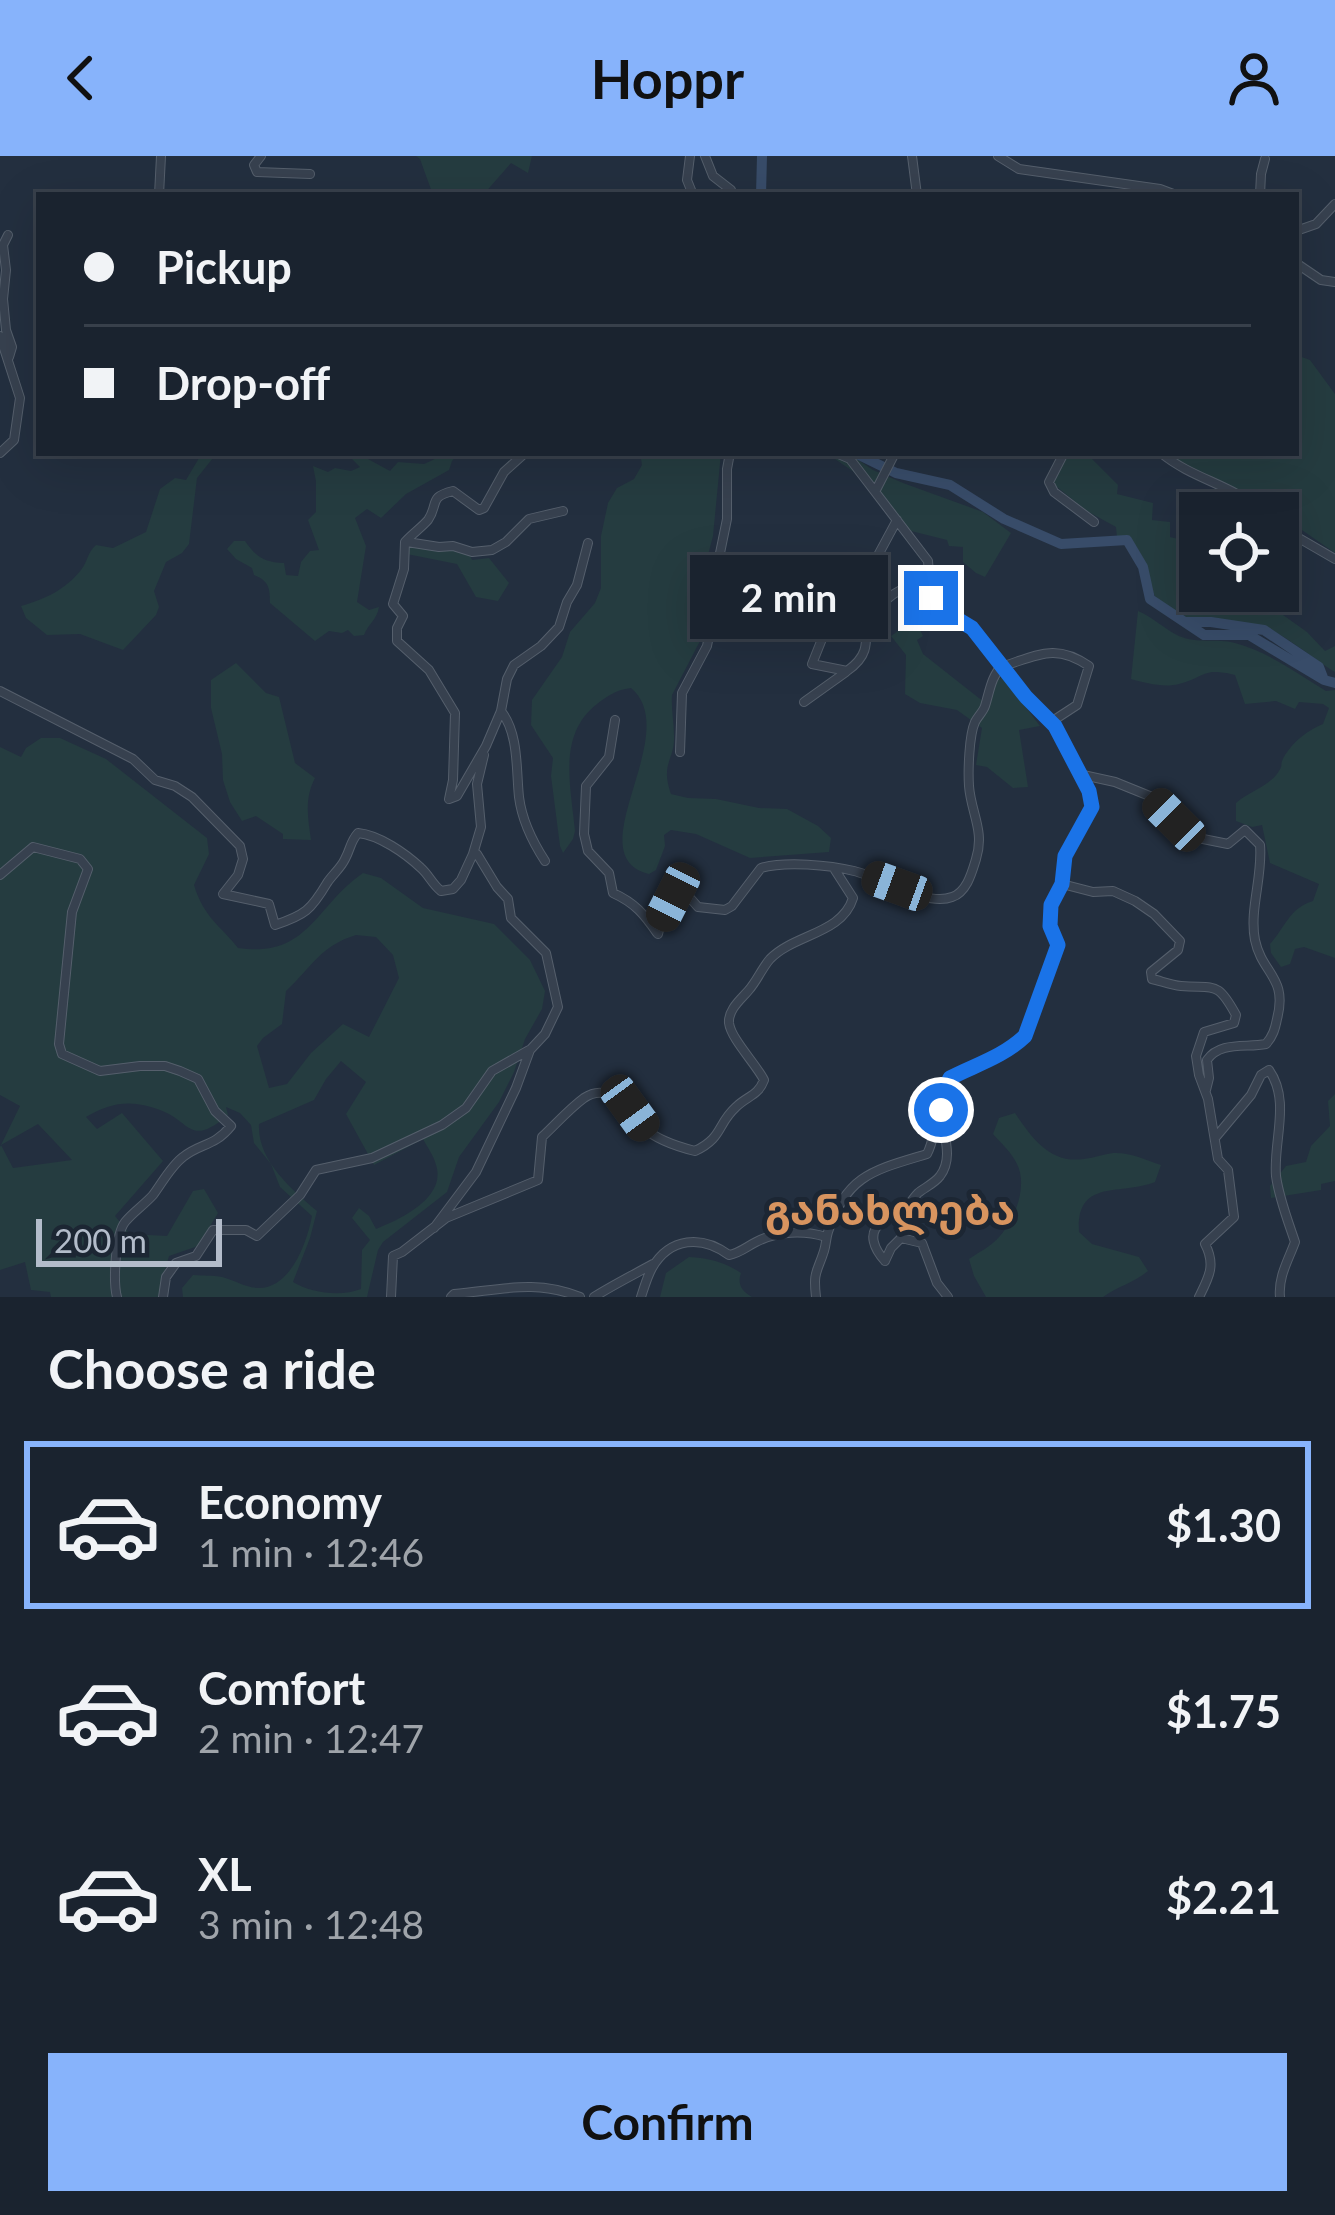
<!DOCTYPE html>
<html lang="en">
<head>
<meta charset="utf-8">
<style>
  :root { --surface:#1a232f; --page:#232b37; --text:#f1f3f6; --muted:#9fa4aa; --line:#38404b; --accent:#87b3fb }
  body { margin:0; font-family:Lato,"Noto Sans Georgian",sans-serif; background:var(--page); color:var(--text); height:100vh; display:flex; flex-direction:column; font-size:45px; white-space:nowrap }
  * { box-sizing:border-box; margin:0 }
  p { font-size:39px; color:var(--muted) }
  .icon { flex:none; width:66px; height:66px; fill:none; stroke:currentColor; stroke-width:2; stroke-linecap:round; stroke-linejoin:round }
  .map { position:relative; height:1141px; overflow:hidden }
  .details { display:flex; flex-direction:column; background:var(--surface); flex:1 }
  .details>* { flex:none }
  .guide { position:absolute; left:36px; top:36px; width:1263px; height:264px; border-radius:0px; box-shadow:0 12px 48px #0002,0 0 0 3px var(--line); display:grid; align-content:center; height:264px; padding:0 48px; background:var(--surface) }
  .controls { position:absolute; left:1179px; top:336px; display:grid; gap:24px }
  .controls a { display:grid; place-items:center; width:120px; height:120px; border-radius:0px; background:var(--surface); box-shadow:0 12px 48px #0002,0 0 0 3px var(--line); font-size:60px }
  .scale { position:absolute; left:36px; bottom:30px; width:186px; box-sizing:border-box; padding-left:12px; border:6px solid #b3bcca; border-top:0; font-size:33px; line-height:42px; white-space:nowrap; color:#b3bcca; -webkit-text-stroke:9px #1c2633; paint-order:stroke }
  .end { position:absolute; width:54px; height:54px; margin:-27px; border:15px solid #1a73e8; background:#fff; box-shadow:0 0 0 6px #fff }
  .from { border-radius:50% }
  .bubble { position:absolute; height:84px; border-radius:0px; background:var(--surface); box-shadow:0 12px 48px #0002,0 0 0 3px var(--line); font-size:39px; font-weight:700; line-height:84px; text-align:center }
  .car { position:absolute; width:36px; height:72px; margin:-36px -18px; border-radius:15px; box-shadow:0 0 9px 3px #0007; background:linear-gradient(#222 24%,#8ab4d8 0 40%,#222 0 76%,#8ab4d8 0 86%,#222 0) }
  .guide b { display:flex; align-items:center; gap:42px; height:114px; font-size:45px }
  .guide b+b { border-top:3px solid var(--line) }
  .guide i { width:30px; height:30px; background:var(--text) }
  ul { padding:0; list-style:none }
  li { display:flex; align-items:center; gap:36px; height:168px; margin:0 24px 18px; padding:0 24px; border:6px solid transparent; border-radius:0px }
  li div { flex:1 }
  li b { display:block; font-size:45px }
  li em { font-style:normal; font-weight:700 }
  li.selected { border-color:var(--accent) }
  li>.icon { width:108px; height:108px; stroke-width:1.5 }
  h2 { padding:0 48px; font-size:54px; line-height:144px }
  .cta { display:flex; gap:24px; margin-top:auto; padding:24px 48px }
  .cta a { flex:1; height:138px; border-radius:0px; background:var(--accent); color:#111; font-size:48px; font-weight:700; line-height:138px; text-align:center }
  header { display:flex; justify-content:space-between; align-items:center; height:156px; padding:0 48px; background:var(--accent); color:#111; font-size:54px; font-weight:700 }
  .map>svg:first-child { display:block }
  .green { fill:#253c40; fill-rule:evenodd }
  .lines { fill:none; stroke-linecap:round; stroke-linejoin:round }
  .river { stroke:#384c69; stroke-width:10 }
  .minor-casing { stroke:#555f6c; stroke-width:10 }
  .minor { stroke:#37414f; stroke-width:8 }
  .route { stroke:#1a73e8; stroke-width:15 }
  .labels { text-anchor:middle; stroke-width:10; stroke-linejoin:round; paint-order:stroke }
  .quarter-label { font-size:42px; font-weight:bold; fill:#d8945f; stroke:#1c2633 }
</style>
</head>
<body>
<header><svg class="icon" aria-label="back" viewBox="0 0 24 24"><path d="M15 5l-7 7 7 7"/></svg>Hoppr<svg class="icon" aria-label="person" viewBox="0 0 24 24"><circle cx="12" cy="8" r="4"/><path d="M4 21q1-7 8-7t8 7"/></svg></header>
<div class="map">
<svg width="1335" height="1141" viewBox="0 0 1335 1141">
  <rect width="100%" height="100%" fill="#232f3f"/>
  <path class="green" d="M416,0H532L528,17L511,7L483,39H433L420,3Z
    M1296,199L1310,204L1335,238V397L1276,356L1165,297H1296Z
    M202,297H217L197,322L189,388L182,397L166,406L154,435L159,451L156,459L123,494L80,478L47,479L26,462L21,450C45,443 65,434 81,414C88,405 87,397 96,389L113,392L146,376L160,333L175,322L186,324Z
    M338,297H357L390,315L398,306L424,308L437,302L439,297H459L452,305L449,314L406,338L381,362L367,353L355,362L366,390L357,446L369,454L379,451C377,464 368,468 364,479L354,480L348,474L342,477L329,475L315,485L270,447C270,432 269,425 254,419L252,412L236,403L227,393L234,385H245C256,401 264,406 284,407L286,419L298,420L301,406L310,395L319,394L308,364L316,356V325L313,310L328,316L335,312L351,315L360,311L349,300Z
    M640,297H721L713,380L699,433L700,485L672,539C671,553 674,566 674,580C675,604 660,607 671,638L688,642L716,643L759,652L787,653L818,670L831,682L829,696L750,702L696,678L671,674L664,679L665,690L656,714L649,718C575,700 685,577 631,532C616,534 609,539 597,548C557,579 571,631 575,675L573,683L563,697L560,690L551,620L553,602L531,569L532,544L562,501L570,476L595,447L601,432V380L608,347L617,332L634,323L642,309Z
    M818,297H848L873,314L903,327L983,356L1011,377L985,421L976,417L963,406V391L949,390L947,384L911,375L865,315L857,318L829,299Z
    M1067,297H1086L1118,329L1117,338L1153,347L1152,364L1170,366V381L1190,386L1184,423L1200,428V435H1216L1211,443L1225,455L1240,435H1249L1307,476L1325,495L1335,490V516C1317,505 1280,475 1262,470C1233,462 1194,471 1169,453C1166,451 1157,444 1155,440C1145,421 1145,381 1117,381L1116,371L1087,355L1052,327Z
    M407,390L452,393L469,397L472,404L489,402L509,427L498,445L476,441L457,408L407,398Z
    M1138,455C1153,461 1164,473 1179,480C1197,488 1217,482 1235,487C1269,496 1296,517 1326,535L1335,534V802L1304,791L1295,793L1290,808L1281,811L1271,797L1270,788C1285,772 1289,752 1313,745L1319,728L1270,707L1262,669L1252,671L1236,665V647C1249,636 1267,631 1277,618C1285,607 1278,611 1285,599C1294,585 1308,574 1323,568L1329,552L1323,548L1299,546L1295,553L1276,545L1245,548L1235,519C1202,511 1206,521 1179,528C1164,532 1145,527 1131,523Z
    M915,463L923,480L917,484L923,498L989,550L997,524L1003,521L1040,570L1019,574L1028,631L1013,632L987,611L976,609L982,572L957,554L920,547L905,538L906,499L891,480Z
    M236,507L266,537L279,541L295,607L315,622C304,643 308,662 311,684L283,683V678L256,660L242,665L230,646L223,624L222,598L211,552V524Z
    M41,582H60L106,603L207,682L209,698L194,729C204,762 220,769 238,792C309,802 314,751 363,717L381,722L423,752L494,768L530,804L545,835L542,853L525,883L514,916L499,946L459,1001L447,1036L383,1086L378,1094L367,1141H183L182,1132L193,1119C203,1120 213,1119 222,1121C234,1124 246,1132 259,1132C291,1132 307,1086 312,1060L280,1031L271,1008L254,987L251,969L240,957L226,951L228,959C189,992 191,965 160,954C133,943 110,946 86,961L97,973L122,957L163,1005L115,1060L130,1078L167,1080L193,1035L204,1033L218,1057L198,1090L169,1100L158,1141H51L50,1136L31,1134L25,1106L0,1114V991L20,950L0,939V591L21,601L26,592ZM356,779L376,781L393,799L399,822L369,881L343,868L311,897L287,928L269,932L257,890L263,882L282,868L286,835C312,811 320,790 356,779ZM341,905L366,926L346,958L374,1009L423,983C427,991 434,1000 436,1009C447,1042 399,1064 376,1073L369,1060L359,1052L352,1062L370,1084L362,1094L361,1133C341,1141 311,1137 293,1126L310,1082L317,1055C291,1033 257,1004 259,968L314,944L326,923ZM38,968L72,1004L13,1012L1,989Z
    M1335,938V1025L1321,1028V1034L1271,1042L1270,1030L1286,1010L1306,1006L1311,990L1330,970L1328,945Z
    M1015,957C1032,982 1050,1008 1084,1003C1094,1002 1104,998 1113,997C1130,996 1146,1004 1161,1009L1155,1026C1120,1040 1076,1022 1079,1076L1092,1088L1139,1101L1148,1115C1134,1127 1118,1130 1103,1141H986L974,1120L969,1103C979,1096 992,1090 1000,1080C1015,1063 1028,1030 1017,1008C1012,997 1001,987 993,978L999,962Z
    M689,1101C708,1102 725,1106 741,1117C737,1129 742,1135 752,1141H660L666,1117Z"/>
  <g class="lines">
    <path class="river" d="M761,39L762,0
      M855,297L896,317L950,329L1004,363L1061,388L1127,384L1143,411L1150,443L1204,479H1249L1324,524L1335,527
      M881,297V298
      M1186,466H1211L1264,474L1319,511L1324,524"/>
    <g class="minor-casing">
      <path id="minor" d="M261,0L254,9L257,16L310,18
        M690,0L687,24L693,39
        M705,0L713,20L731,34L733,39
        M912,0L917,39
        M998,0L1019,13L1160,33L1176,39
        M159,39L161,0
        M1260,39L1261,18L1265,3
        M1296,75L1316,68L1335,48
        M8,79L3,89L6,114L3,143L6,174L12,191L9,201
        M1296,107L1321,124L1335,126
        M0,180L20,242L14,284L0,297
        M1064,297L1049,326L1054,336L1094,366
        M1161,297C1194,324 1232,328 1264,357
        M876,334L895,297
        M897,364L862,429L845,444L826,473L812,508L847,515C867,501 867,490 866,467C883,444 900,427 929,428
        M1278,370L1335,403
        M407,386L439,391L453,390L472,396L492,394L506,386L529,363L563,355
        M1004,510C1038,499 1056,487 1089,510L1077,549L1051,566
        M0,535L133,603L155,624L175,630L192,641L240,690L243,703L238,719L223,738L269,748L275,769C305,759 311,754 327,727C332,719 341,712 345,703C351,692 350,686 358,677C379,679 405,697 421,712C429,719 432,728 441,735L453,733L461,724L473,698H477L497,731L508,743L511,762L546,797L558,851L545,878L530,894L516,932L476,1016L434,1072
        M804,546L846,516
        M501,555C519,578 516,613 519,641C522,665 532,685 545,705
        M615,564L609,601L586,630L584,678L588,695L609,717L613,737C635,747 644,758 657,777
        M680,596L682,537L707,490L709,480L704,445L719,402L727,363V313L730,297
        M1083,619L1115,626L1152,641L1174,664L1203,683L1228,688L1245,674L1260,689C1263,720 1249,754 1255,784C1262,818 1288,821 1277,863C1275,873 1273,880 1266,888C1246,892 1220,885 1207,904L1209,922L1206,934
        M449,643L453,624L455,557L429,514L397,485V472L403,460L393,448L404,413L405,386C412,378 422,371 428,364C439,348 428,341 453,335L479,354L484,352L504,316L525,297
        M449,643L457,640L486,590L501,555L507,523L514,509L541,490L559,471L567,446L577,429L588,387
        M473,698L481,671L477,628L484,599
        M0,719L33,691L80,703L88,713L72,756L59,888L62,898L100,915L140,910H165L180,915L198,923L215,955L231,970C214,991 200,987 183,1001C171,1010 162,1027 153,1039C144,1049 133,1056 125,1066C115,1079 113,1126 117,1141
        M1062,728L1093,736L1113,735L1135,745L1154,758L1180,785L1178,794L1151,816L1152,823C1161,825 1171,829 1181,830C1215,833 1217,824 1236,859L1234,867L1204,876L1196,900L1199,919L1208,943L1218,1003L1228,1014L1234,1061L1205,1088C1216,1109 1209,1121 1199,1141
        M658,778L662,762L678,734H683L698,751L725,754L732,750L761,712C785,705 830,709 854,715C880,721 926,751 952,741C967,736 972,716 976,703C985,675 971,657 969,630C968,615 969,579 975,566C978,560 983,556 985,550C990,534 991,521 1003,508L972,473L939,453L931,442L928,405L850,303L836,297
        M1215,982L1251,939L1261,919L1269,914C1291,945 1273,985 1276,1020C1279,1042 1288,1065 1295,1086C1288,1105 1278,1121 1280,1141
        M885,1105C875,1094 866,1077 882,1066C887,1062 894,1062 899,1058C907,1054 911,1044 918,1037C924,1032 935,1027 940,1020C960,994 929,956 946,928C953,916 967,917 978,911C994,903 1012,892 1025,879L1058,789L1049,764L1051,749L1062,728L1065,700L1092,651L1089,635L1055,570L1026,541L1003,508
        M885,1105L891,1092L901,1082L922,1087L937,1127L948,1141
        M163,1141L166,1121L176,1107L196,1100L213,1074H246L257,1080L300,1039L316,1014L372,1002L442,969L466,952L492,915L529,894
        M391,1141L393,1100L402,1096L446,1062L538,1024L542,981C556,968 569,953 584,942C611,924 628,956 644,972C657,984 679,991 695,995C723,982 717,968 736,951C747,940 758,940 764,924C756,908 731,883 729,867C728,854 740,844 748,835C757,825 762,812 770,803C794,778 842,778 853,742L835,714
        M451,1141L454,1138C501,1134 535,1123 580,1141
        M594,1141C613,1129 633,1119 653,1108
        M641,1141C644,1132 647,1121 652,1112C670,1081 702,1079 729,1099C740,1097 746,1091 756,1086C777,1075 804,1074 826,1081
        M816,1141C813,1115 817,1117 824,1095C826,1089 826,1082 828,1076C846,1019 874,1014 927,998C934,985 934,970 940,956"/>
    </g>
    <use href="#minor" class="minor"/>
  </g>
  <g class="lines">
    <path class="route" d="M931,442L939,452L972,472L1026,541L1055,570L1089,635L1092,651L1065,700L1062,728L1051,749L1050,770L1058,789L1025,880C1003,901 975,909 950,922L942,939L941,954"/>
  </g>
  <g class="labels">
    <g class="quarter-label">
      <text x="890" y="1069">განახლება</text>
    </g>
  </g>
</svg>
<div class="controls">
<a><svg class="icon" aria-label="locate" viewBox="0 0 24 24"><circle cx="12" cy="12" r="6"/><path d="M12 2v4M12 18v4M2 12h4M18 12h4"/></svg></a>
</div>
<div class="scale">200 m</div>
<i class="end from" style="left:941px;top:954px"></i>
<i class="end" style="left:931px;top:442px"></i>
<div class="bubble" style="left:690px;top:399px;width:198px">2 min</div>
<i class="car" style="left:1174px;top:664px;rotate:315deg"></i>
<i class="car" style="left:897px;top:730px;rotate:290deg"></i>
<i class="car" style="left:673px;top:741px;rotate:207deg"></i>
<i class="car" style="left:630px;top:952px;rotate:144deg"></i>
<div class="guide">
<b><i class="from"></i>Pickup</b>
<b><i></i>Drop-off</b>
</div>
</div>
<section class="details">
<h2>Choose a ride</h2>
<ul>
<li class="selected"><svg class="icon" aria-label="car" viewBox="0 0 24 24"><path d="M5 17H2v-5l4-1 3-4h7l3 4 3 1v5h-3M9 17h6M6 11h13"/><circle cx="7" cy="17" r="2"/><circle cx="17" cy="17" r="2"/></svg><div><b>Economy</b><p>1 min · 12:46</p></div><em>$1.30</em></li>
<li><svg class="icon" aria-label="car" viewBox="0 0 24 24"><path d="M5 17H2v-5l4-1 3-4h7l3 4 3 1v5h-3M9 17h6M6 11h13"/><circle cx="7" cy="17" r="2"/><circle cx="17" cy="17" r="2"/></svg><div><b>Comfort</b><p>2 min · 12:47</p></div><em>$1.75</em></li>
<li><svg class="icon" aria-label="car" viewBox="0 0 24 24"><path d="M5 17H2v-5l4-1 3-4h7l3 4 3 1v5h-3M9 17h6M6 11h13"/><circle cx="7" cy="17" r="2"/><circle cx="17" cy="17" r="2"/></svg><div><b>XL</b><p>3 min · 12:48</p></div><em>$2.21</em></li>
</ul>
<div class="cta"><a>Confirm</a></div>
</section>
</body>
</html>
